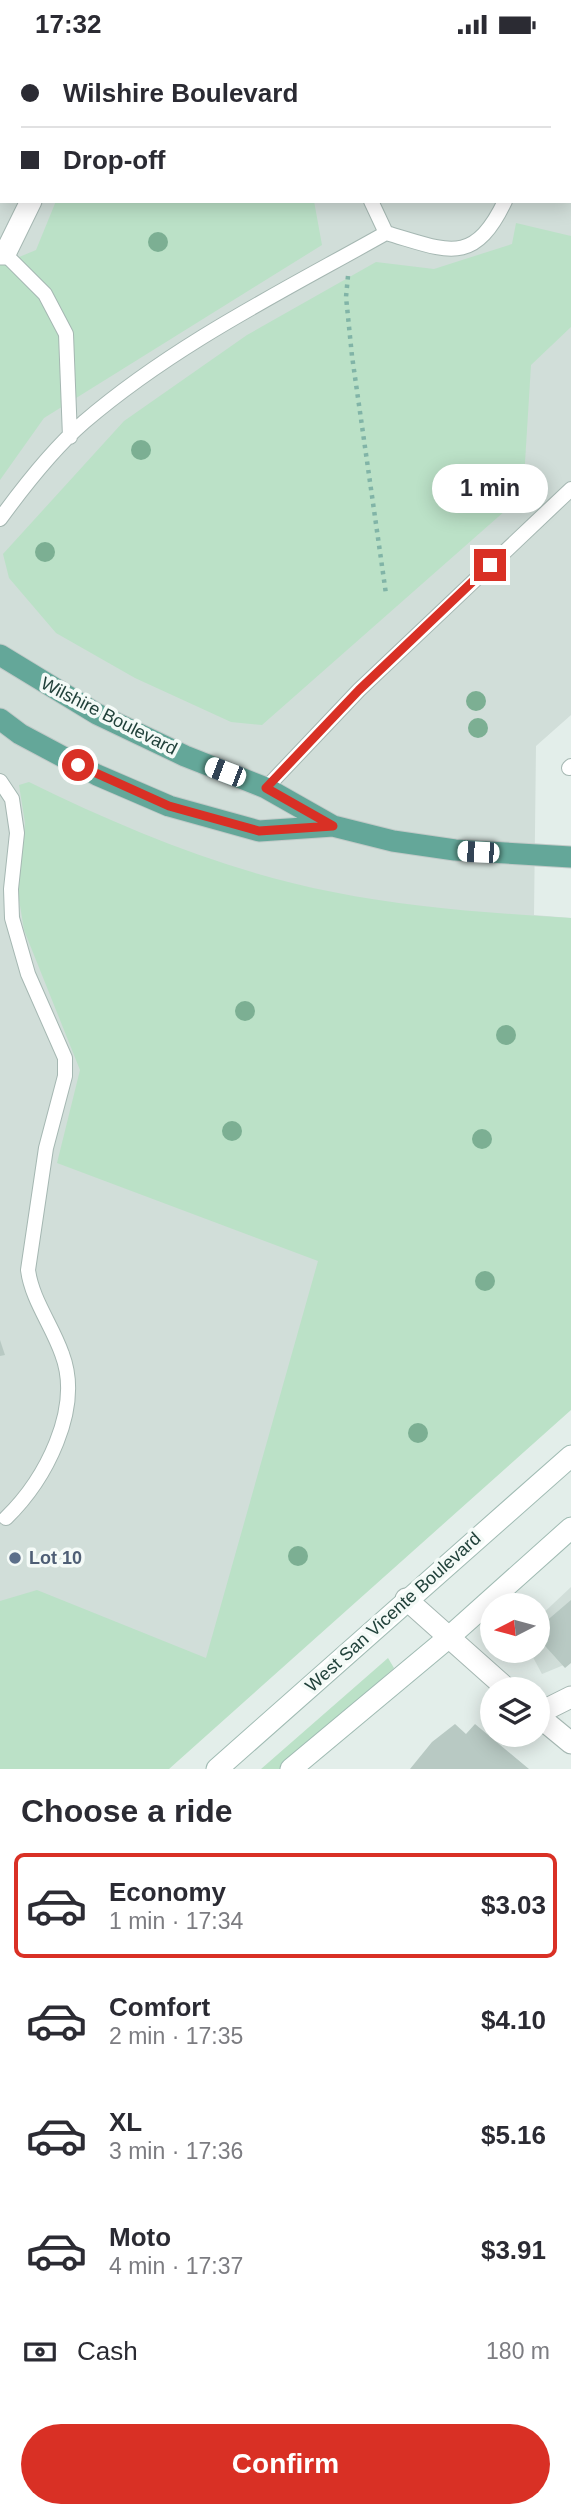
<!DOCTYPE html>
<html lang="en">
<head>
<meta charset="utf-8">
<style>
  :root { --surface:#fff; --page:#f7f7f7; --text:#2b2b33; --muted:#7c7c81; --line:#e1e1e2; --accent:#d93025 }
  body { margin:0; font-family:Arial,sans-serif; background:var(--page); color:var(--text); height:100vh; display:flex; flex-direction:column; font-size:26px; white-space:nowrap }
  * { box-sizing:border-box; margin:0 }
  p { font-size:23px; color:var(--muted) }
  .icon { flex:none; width:38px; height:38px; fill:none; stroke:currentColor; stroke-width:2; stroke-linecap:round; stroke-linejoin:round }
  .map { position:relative; height:1720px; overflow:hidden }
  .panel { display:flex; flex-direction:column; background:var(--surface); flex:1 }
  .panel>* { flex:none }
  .banner { position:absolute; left:0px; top:0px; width:572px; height:154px; box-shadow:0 4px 18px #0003; display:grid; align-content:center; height:154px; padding:0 21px; background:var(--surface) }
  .needle { width:46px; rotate:264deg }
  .tools { position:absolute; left:480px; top:1544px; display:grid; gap:14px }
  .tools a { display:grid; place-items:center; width:70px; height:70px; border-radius:50%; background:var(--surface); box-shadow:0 4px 18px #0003; font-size:35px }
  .end { position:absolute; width:32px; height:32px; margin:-16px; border:9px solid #d93025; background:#fff; box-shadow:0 0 0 4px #fff }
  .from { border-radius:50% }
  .bubble { position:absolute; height:49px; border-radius:24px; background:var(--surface); box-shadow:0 4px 18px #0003; font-size:23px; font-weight:600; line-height:49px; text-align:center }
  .car { position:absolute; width:21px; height:42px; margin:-21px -10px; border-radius:9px; box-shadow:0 0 5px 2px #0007; background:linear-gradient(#fff 24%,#345 0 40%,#fff 0 76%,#345 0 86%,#fff 0) }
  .banner b { display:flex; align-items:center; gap:24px; height:66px; font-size:26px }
  .banner b+b { border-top:2px solid var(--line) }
  .banner i { width:18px; height:18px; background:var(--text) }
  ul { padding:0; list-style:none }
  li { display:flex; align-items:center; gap:21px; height:105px; margin:0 14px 10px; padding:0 7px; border:4px solid transparent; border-radius:10px }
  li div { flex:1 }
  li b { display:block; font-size:26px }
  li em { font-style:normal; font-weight:600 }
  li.selected { border-color:var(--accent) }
  li>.icon { width:63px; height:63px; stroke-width:1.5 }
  h2 { padding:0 21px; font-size:32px; line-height:84px }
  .pay { display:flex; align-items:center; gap:18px; height:77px; padding:0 21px; font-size:26px }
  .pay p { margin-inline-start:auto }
  .primary-button { display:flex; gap:14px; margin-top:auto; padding:14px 21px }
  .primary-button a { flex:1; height:80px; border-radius:42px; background:var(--accent); color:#fff; font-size:28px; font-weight:600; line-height:80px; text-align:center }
  .status { display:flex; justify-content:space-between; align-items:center; height:49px; padding:0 35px; background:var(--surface); direction:ltr }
  .status svg { height:19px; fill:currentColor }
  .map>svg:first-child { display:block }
  .built { fill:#d1ded9; fill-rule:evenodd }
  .green { fill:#bbe1c7 }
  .building { fill:#b8c9c3 }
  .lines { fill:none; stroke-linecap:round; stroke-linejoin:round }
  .service-casing { stroke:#a5b7b2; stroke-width:16 }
  .minor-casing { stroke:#a5b7b2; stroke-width:23 }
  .secondary-casing { stroke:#a0bbb3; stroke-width:23 }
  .primary-casing { stroke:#c1cac8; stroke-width:23 }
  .path { stroke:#81b4a7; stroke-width:4.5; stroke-dasharray:3.5 5; stroke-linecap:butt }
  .service { stroke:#fff; stroke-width:14 }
  .minor { stroke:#fff; stroke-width:21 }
  .secondary { stroke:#fff; stroke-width:21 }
  .primary { stroke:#64a799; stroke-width:21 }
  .tree { fill:#7caf93 }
  .route { stroke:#d93025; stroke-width:9 }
  .service-dot { fill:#5c6f8a; stroke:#f4faf7; stroke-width:2.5 }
  .labels { text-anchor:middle; stroke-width:7; stroke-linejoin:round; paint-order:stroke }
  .street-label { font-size:18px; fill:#21413a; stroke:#f4faf7 }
  .service-label { font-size:18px; font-weight:bold; fill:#4e5e75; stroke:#f4faf7; text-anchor:start }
</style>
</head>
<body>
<div class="status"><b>17:32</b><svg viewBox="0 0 49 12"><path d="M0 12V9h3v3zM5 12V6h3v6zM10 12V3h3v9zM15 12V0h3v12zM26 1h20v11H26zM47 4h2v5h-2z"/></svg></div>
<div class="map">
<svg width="571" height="1720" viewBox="0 0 571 1720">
  <rect width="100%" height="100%" fill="#e3eeea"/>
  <path class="built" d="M0,0H571V666L536,697L534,866L571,869L287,1611L0,1720ZM2,2H570V152H2Z
    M571,1538V1613L542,1625L529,1601H537V1570Z"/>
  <path class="green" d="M56,152H314L322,196L44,369L0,431V216L36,201Z
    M516,174L571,187V278L531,316L523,446L262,676L231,673L135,629L56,584L9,529L3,505L124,372L247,286L376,213L434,220L512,195Z
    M29,733C127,781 226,822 333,843C411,859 492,864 571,869V1361L169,1720H0V1552L37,1541L206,1609L318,1212L57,1114L80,1021L24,881L18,844L25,774L19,736Z
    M388,1609L394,1619L281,1720H261Z"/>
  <path class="building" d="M0,1291L5,1306L0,1307Z
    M571,1551V1614L565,1619L537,1588V1580Z
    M455,1675L466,1685L475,1675L529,1720H410L432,1693Z"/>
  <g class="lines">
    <g class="service-casing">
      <path id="service" d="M258,0L260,2
        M371,152L386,184
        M5,205L45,245L66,285L70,388
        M0,470C24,437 53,400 84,373C175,295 283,242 386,184C446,201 473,219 505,152
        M569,719L571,717
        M0,732L12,750L17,784L11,840L12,869L28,925L65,1009V1027L46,1099L28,1221C32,1251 52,1276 62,1305C83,1360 45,1431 6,1469
        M266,739L359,641L571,440"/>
    </g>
    <g class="minor-casing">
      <path id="minor" d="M45,0L46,2
        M13,2L26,0
        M0,205H5L31,152
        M406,1550L507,1640
        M537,1665L571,1648
        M537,1666L571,1694"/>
    </g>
    <g class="secondary-casing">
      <path id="secondary" d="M217,1720L571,1407
        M291,1720L448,1589L571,1479"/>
    </g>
    <g class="primary-casing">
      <path id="primary" d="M0,606L97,665L185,707L266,739L333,777L393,792L455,801L571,808
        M0,670L20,685L97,726L169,757L259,782L333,777"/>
    </g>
    <path class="path" d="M348,227L346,248L352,307L386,545"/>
    <use href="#service" class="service"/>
    <use href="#minor" class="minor"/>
    <use href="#secondary" class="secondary"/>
    <use href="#primary" class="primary"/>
  </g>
  <g class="tree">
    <circle cx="158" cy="193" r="10"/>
    <circle cx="141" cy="401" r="10"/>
    <circle cx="45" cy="503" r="10"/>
    <circle cx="476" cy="652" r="10"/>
    <circle cx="478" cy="679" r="10"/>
    <circle cx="245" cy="962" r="10"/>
    <circle cx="506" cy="986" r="10"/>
    <circle cx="232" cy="1082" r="10"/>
    <circle cx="482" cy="1090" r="10"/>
    <circle cx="485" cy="1232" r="10"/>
    <circle cx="418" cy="1384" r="10"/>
    <circle cx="298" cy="1507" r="10"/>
  </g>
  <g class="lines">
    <path class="route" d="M78,716L169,757L259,782L333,777L266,739L359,641L490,516"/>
  </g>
  <circle class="service-dot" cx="15" cy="1509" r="7"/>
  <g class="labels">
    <g class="street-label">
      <text transform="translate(109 667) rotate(27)" y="6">Wilshire Boulevard</text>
      <text transform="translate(393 1563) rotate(-42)" y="6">West San Vicente Boulevard</text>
    </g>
    <g class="service-label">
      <text x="29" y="1515">Lot 10</text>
    </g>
  </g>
</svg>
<div class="tools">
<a><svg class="needle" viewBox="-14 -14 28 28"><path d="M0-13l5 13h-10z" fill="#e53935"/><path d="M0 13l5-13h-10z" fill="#7c7c81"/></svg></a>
<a><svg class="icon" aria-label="layers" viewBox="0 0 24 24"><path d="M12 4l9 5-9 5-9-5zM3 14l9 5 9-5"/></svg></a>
</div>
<i class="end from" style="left:78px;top:716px"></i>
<i class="end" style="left:490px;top:516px"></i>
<div class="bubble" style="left:432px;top:415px;width:116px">1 min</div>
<i class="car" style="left:225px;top:723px;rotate:291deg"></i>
<i class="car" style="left:478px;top:803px;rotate:273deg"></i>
<div class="banner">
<b><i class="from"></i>Wilshire Boulevard</b>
<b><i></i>Drop-off</b>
</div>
</div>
<section class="panel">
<h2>Choose a ride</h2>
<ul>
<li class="selected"><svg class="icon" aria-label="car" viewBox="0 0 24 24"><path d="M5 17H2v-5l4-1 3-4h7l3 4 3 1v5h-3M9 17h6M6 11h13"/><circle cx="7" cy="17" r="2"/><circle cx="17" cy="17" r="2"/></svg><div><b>Economy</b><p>1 min · 17:34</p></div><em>$3.03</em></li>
<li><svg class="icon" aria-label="car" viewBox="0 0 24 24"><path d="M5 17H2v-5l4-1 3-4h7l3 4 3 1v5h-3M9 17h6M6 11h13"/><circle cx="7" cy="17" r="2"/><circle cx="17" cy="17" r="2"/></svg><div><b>Comfort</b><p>2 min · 17:35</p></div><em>$4.10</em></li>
<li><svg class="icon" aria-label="car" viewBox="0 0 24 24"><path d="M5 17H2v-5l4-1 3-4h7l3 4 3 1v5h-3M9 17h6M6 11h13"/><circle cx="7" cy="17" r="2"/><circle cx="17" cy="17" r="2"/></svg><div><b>XL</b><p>3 min · 17:36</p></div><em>$5.16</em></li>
<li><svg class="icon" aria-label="car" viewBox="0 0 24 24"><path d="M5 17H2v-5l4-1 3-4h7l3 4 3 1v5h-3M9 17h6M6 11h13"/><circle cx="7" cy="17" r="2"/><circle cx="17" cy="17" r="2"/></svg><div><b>Moto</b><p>4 min · 17:37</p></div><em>$3.91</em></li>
</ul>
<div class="pay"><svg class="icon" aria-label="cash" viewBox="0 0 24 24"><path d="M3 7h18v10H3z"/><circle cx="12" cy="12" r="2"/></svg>Cash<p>180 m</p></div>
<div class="primary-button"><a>Confirm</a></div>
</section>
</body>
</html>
